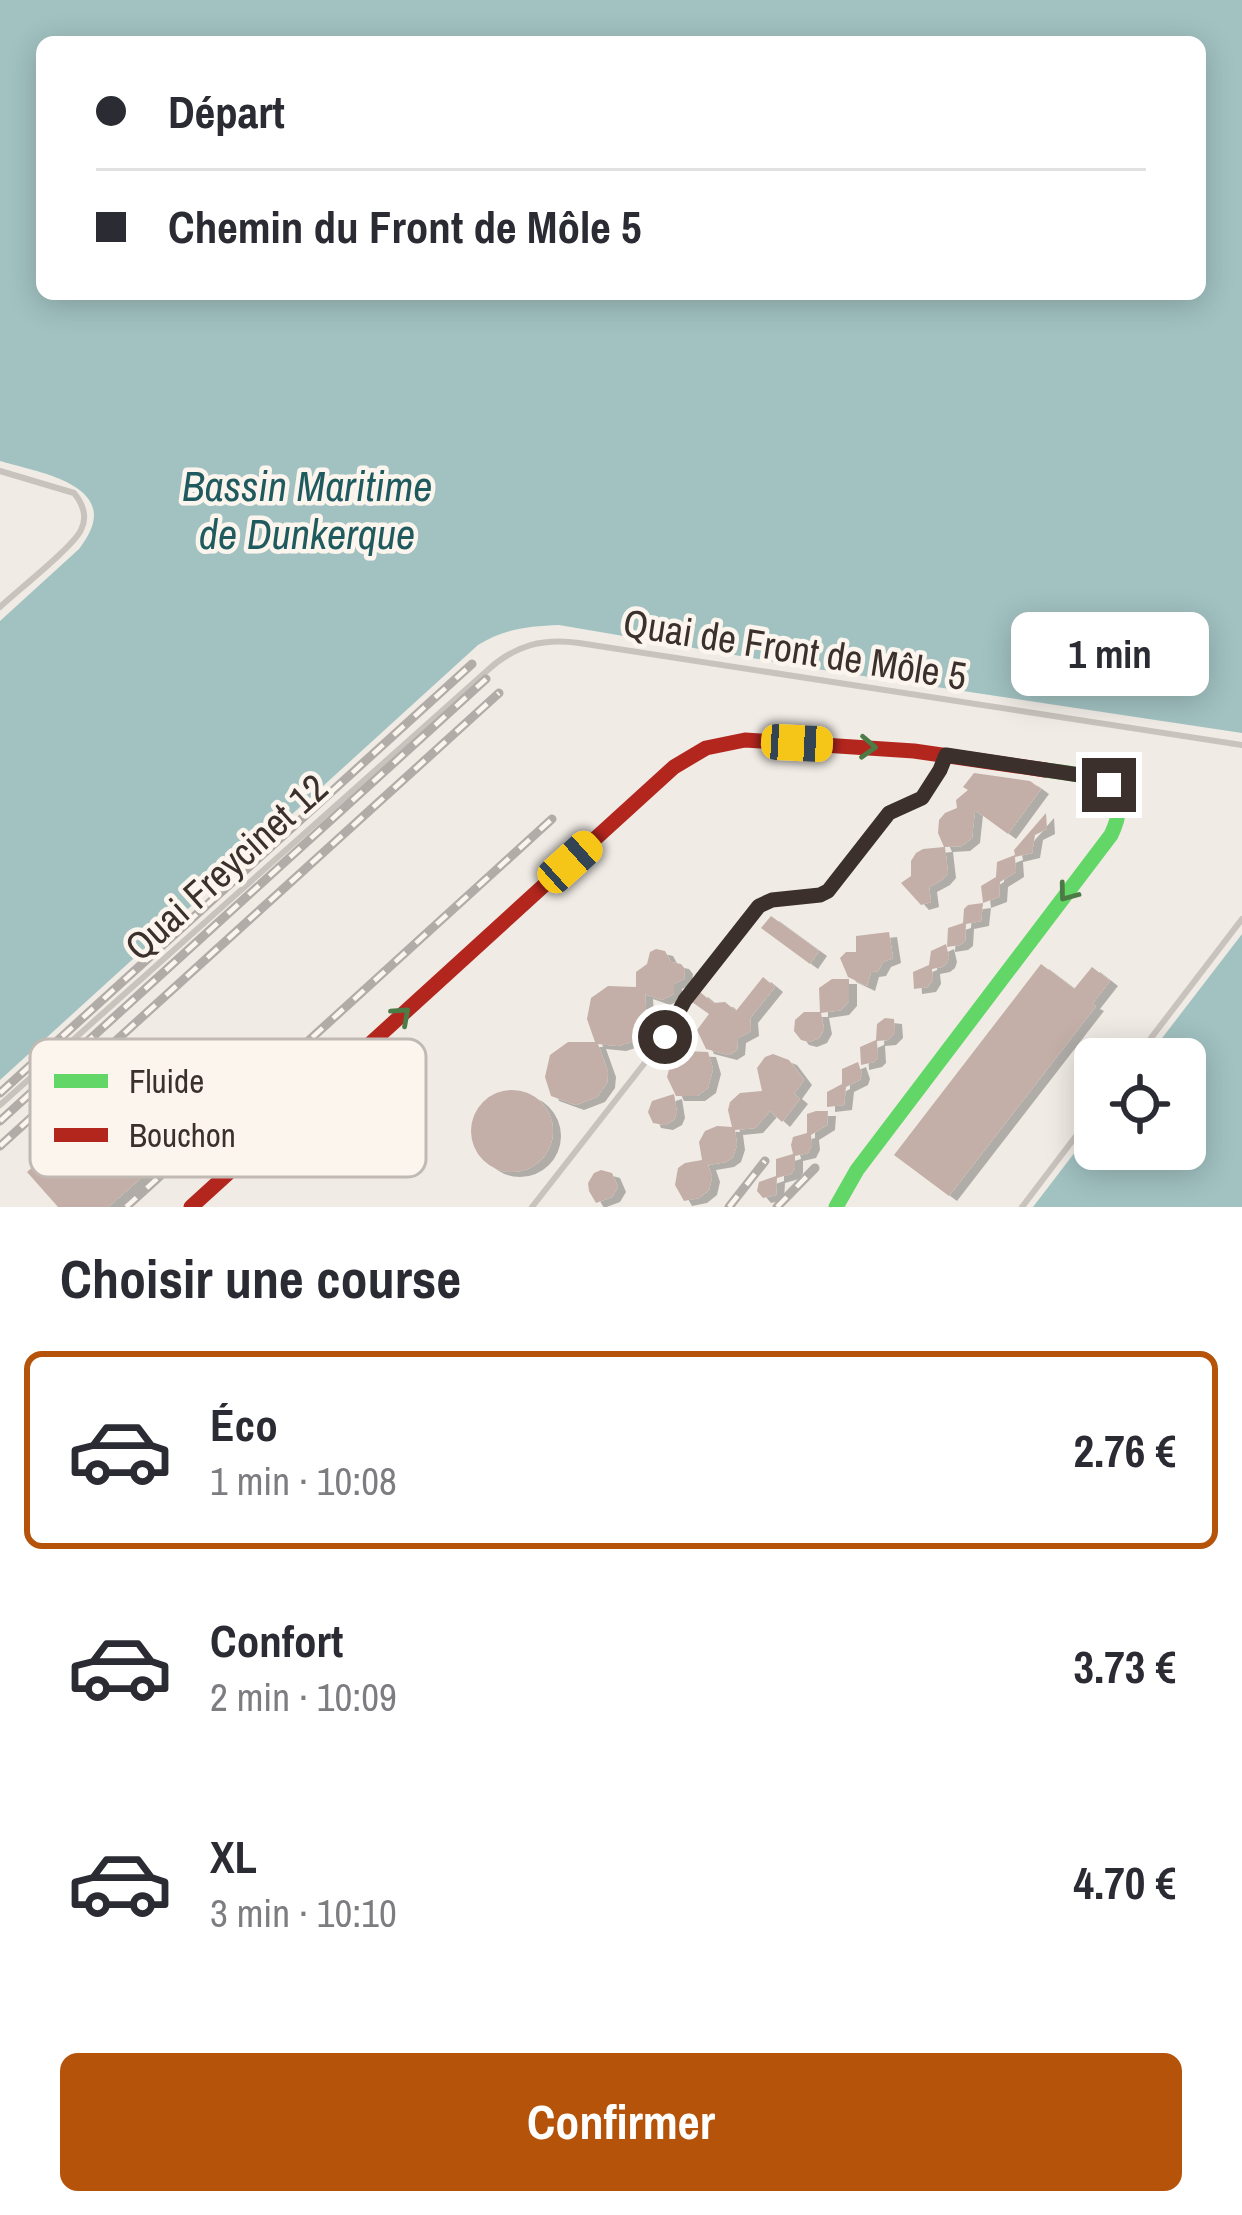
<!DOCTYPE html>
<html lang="fr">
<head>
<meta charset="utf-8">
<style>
  :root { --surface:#fff; --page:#f2f2f3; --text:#2b2b33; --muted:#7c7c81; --line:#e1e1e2; --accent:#b45309 }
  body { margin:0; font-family:"Archivo Narrow",sans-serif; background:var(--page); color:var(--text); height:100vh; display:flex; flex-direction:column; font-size:45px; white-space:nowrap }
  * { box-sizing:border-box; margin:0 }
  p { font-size:39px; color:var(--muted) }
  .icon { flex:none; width:66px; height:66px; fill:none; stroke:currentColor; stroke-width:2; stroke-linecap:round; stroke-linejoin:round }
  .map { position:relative; height:1207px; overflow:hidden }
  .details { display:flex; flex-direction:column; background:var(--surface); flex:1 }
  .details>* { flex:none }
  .top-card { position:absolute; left:36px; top:36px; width:1170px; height:264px; border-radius:18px; box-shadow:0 6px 30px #0003; display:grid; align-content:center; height:264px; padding:0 60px; background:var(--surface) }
  .controls { position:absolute; left:1074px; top:1038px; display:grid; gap:24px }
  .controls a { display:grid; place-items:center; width:132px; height:132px; border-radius:18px; background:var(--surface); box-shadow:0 6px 30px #0003; font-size:60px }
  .end { position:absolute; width:54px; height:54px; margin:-27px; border:15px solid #3b302b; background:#fff; box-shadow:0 0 0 6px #fff }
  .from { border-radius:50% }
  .bubble { position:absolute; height:84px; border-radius:18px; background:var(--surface); box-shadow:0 6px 30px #0003; font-size:39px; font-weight:700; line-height:84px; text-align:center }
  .car { position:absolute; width:36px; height:72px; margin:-36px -18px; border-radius:15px; box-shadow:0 0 9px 3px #0007; background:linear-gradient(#f5c518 24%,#345 0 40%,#f5c518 0 76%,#345 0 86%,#f5c518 0) }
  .top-card b { display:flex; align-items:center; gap:42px; height:114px; font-size:45px }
  .top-card b+b { border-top:3px solid var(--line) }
  .top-card i { width:30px; height:30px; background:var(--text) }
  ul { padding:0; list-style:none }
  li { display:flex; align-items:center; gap:36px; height:198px; margin:0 24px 18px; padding:0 36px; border:6px solid transparent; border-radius:18px }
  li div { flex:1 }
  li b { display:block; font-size:45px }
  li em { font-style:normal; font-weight:700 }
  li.active { border-color:var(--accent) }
  li>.icon { width:108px; height:108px; stroke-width:1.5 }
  h2 { padding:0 60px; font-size:54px; line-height:144px }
  .cta { display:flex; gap:24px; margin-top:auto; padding:24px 60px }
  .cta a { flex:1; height:138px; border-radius:18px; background:var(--accent); color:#fff; font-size:48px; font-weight:700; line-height:138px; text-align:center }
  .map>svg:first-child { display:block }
  .water { fill:#a1c2c1; fill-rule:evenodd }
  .building { fill:#c3afa7; filter:url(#shadow) }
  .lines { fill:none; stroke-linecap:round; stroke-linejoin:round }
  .lane { stroke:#c9c3be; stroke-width:6 }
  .fast { stroke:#63d668; stroke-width:15 }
  .jam { stroke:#b3261e; stroke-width:15 }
  .rail-casing { stroke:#b1aca8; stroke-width:9 }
  .rail { stroke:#fbf5ee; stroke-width:4.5; stroke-dasharray:14; stroke-linecap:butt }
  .oneway { stroke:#4d7b46 }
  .route { stroke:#3b302b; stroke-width:15 }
  .labels { text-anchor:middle; stroke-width:9; stroke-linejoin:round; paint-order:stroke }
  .street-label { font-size:39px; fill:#3b302b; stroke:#fbf5ee }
  .water-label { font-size:42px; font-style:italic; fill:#1f5a5e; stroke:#fbf5ee }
  .key { fill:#fbf5ee; stroke:#c1bab4; stroke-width:3 }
  .key-label { font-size:33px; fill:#3b302b }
</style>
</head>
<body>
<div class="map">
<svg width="1242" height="1207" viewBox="0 0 1242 1207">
  <defs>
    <filter id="shadow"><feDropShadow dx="8" dy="5" stdDeviation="0" flood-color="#0004"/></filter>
  </defs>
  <rect width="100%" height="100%" fill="#f0ebe5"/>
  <path class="water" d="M0,0H1242V733L810,668L559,625C528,626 504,629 478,645L0,1080V621L79,549C129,486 41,473 0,461ZM42,42H1200V294H42Z
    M1242,934V1207H1033L1095,1126V1149H1185V1059H1146Z"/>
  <path class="building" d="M974,773L1030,781L1041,789L1008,834L975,810L972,838L962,846L945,847L948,873L942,880L929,887L931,902L921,905L901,883L911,876V861L916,853L923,849L944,847L938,833L939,820L945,813L957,808L956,800L968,790L963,787Z
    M1046,813L1047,829L1035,835L1032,853L1015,857L1016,872L1000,882L999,897L983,903L981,886L996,877L997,862L1015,855L1014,850Z
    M983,903L981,921L966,924L965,941L960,945L947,947L948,928L963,923L964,909L968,905Z
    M771,916L819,951L810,964L761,928Z
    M889,932L893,958L883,962L878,971L871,972L867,986L848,977L840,958L846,952H856V936Z
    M946,944L949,957L947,963L942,967L932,969L933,979L928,987L914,989L913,972L929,965L931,951Z
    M656,949L665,951L671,962L681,964L685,969L684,979L674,984V994L662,1000L645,994L647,1024L634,1041L618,1046L598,1044L608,1072L607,1083L597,1097L576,1105L551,1096L545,1077L550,1055L568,1042H595L587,1019L591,998L608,986L636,987V972L647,964L650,952Z
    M1041,964L1074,989L1092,967L1110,981L1092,1004L1096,1006L949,1196L894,1155Z
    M763,977L775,987L750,1018L751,1031L738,1038L737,1050L729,1055L706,1049L697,1030L709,1014L692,1002L700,992L713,1003L725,1002L736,1011Z
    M832,979H849V1001L841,1010L821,1013L824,1029L819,1038L809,1042L801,1040L794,1031L795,1020L804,1012H820L819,988Z
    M885,1018L894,1019L895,1033L888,1040L877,1041L878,1058L874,1062L861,1065L860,1047L876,1040L877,1024Z
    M178,1038L232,1098L108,1207H58L27,1172Z
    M684,1051L708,1052L713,1069L708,1088L697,1096H676L667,1077L672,1058Z
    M773,1054L789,1060L804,1080L794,1094L800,1099L782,1122L770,1111L755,1128L735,1130L737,1145L733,1157L726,1162L708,1165L712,1177L709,1190L699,1198L684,1201L675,1185L678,1168L685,1163L702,1160L699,1142L705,1131L717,1126L732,1127L728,1110L730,1102L740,1093L762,1091L757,1068L765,1057Z
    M858,1062L862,1074L860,1080L846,1087L844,1105L827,1107V1092L842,1084V1069Z
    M471 1131a41 41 0 1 1 82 0a41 41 0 1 1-82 0Z
    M674,1094L677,1113L674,1120L665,1125L653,1123L648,1112L652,1101Z
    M816,1111H828L827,1125L811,1135L812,1145L808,1153L795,1156V1168L791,1174L777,1178L776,1195L763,1198L757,1191L759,1182L776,1176V1159L793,1154L791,1145L793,1137L807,1133V1114Z
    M601,1170L612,1173L618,1187L612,1197L596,1203L589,1191L588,1183L594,1173Z"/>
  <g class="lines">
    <path class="lane" d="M0,471L74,493C83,504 88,516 81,530C73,547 17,591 0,607
      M1135,1059L1242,919
      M0,1105L489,669C516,645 543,638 579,643L1242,745
      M532,1207L665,1037L685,999L759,906L772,900L820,895L828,891L885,816L922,798L945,757
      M1022,1207L1095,1111"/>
    <path class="fast" d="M836,1207L857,1170L1111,835C1138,778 1087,776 1045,770"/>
    <path class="jam" d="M191,1207L674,767L706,748L745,740L914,751L1045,770"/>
    <g class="rail-casing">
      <path id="rail" d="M0,1093L472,664
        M0,1121L486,679
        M0,1146L499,693
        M126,1207L552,819
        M729,1207L765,1161
        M777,1207L815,1168"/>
    </g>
    <use href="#rail" class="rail"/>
  </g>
  <defs><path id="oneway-chevron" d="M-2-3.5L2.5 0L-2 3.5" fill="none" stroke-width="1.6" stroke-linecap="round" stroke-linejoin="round" transform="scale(3)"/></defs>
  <g class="oneway">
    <use href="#oneway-chevron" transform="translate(868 747) rotate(3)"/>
    <use href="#oneway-chevron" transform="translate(1067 893) rotate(127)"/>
    <use href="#oneway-chevron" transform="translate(402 1015) rotate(-42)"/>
  </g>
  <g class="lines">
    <path class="route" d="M665,1037L685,1000L759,906L772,900L820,895L828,891L889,813L922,798L940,770L946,755L1093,777L1109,785"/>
  </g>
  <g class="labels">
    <g class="street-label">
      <text transform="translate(795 649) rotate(9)" y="14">Quai de Front de Môle 5</text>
      <text transform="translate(226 867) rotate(-42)" y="14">Quai Freycinet 12</text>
    </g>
    <g class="water-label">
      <text x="307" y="501">Bassin Maritime<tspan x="307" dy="48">de Dunkerque</tspan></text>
    </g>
  </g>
  <rect x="30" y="1039" width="396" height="138" rx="18" class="key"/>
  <rect x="54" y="1074" width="54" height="14" fill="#63d668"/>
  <rect x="54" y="1128" width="54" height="14" fill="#b3261e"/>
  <g class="key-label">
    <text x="129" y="1093">Fluide</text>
    <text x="129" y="1147">Bouchon</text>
  </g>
</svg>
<div class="controls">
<a><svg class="icon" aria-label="locate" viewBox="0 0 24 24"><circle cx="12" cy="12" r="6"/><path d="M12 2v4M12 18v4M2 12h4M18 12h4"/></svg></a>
</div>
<i class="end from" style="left:665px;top:1037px"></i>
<i class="end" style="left:1109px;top:785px"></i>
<div class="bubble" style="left:1011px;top:612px;width:198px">1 min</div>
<i class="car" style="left:797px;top:743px;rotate:93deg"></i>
<i class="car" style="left:570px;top:862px;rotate:48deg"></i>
<div class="top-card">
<b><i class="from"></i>Départ</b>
<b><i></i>Chemin du Front de Môle 5</b>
</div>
</div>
<section class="details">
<h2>Choisir une course</h2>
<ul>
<li class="active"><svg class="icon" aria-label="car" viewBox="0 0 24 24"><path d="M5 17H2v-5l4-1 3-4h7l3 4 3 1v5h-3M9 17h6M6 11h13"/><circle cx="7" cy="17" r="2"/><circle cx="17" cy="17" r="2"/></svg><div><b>Éco</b><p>1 min · 10:08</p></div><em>2.76 €</em></li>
<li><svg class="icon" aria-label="car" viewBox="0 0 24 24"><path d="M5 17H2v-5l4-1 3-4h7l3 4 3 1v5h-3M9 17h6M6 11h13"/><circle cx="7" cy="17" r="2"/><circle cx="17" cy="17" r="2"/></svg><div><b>Confort</b><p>2 min · 10:09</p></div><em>3.73 €</em></li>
<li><svg class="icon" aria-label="car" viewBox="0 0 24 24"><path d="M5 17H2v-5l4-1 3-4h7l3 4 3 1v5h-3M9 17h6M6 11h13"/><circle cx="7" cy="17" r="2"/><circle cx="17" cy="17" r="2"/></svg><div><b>XL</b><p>3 min · 10:10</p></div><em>4.70 €</em></li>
</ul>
<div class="cta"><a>Confirmer</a></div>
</section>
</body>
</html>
